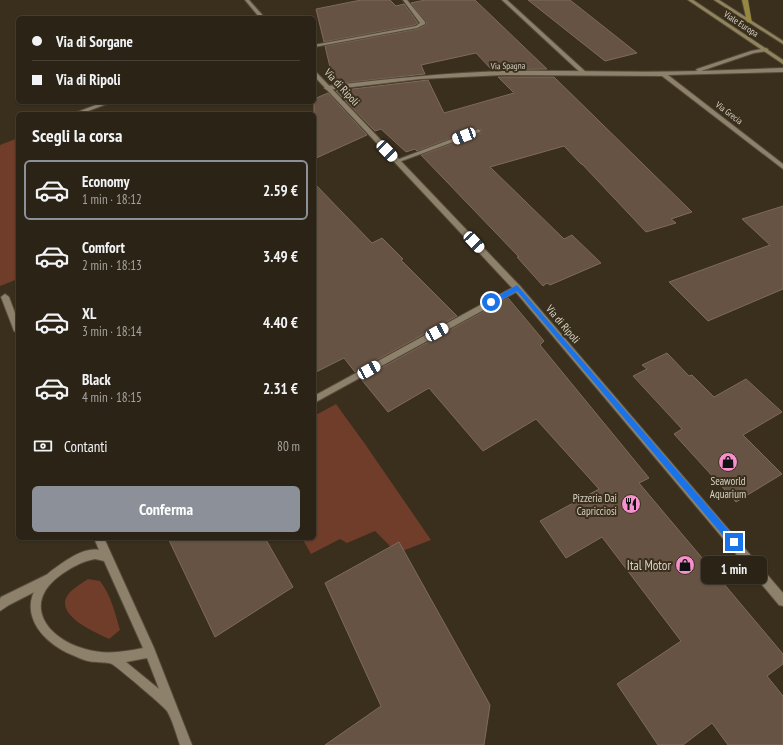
<!DOCTYPE html>
<html lang="it">
<head>
<meta charset="utf-8">
<style>
  :root { --surface:#2b2315; --page:#332b1e; --text:#f1f3f6; --muted:#a6a4a0; --line:#474034; --accent:#8c9099 }
  body { margin:0; font-family:"PT Sans Narrow",sans-serif; background:var(--page); color:var(--text); height:100vh; display:flex; flex-direction:column; font-size:15px; white-space:nowrap }
  * { box-sizing:border-box; margin:0 }
  p { font-size:13px; color:var(--muted) }
  .icon { flex:none; width:22px; height:22px; fill:none; stroke:currentColor; stroke-width:2; stroke-linecap:round; stroke-linejoin:round }
  .map { position:relative; flex:1; overflow:hidden }
  .drawer { position:absolute; left:16px; top:112px; width:300px; height:428px; display:flex; flex-direction:column; background:var(--surface); border-radius:6px; box-shadow:0 1px 3px #0004,0 0 0 1px var(--line) }
  .drawer>* { flex:none }
  .guide { position:absolute; left:16px; top:16px; width:300px; height:88px; border-radius:6px; box-shadow:0 1px 3px #0004,0 0 0 1px var(--line); display:grid; align-content:center; height:88px; padding:0 16px; background:var(--surface) }
  .end { position:absolute; width:18px; height:18px; margin:-9px; border:5px solid #1a73e8; background:#fff; box-shadow:0 0 0 2px #fff }
  .from { border-radius:50% }
  .bubble { position:absolute; height:28px; border-radius:6px; background:var(--surface); box-shadow:0 1px 3px #0004,0 0 0 1px var(--line); font-size:13px; font-weight:700; line-height:28px; text-align:center }
  .car { position:absolute; width:12px; height:24px; margin:-12px -6px; border-radius:5px; box-shadow:0 0 3px 1px #0007; background:linear-gradient(#fff 24%,#345 0 40%,#fff 0 76%,#345 0 86%,#fff 0) }
  .guide b { display:flex; align-items:center; gap:14px; height:38px; font-size:15px }
  .guide b+b { border-top:1px solid var(--line) }
  .guide i { width:10px; height:10px; background:var(--text) }
  ul { padding:0; list-style:none }
  li { display:flex; align-items:center; gap:12px; height:60px; margin:0 8px 6px; padding:0 8px; border:2px solid transparent; border-radius:6px }
  li div { flex:1 }
  li b { display:block; font-size:15px }
  li em { font-style:normal; font-weight:700 }
  li.active { border-color:var(--accent) }
  li>.icon { width:36px; height:36px; stroke-width:1.5 }
  h2 { padding:0 16px; font-size:18px; line-height:48px }
  .pay { display:flex; align-items:center; gap:10px; height:44px; padding:0 16px; font-size:15px }
  .pay p { margin-inline-start:auto }
  .primary-button { display:flex; gap:8px; margin-top:auto; padding:8px 16px }
  .primary-button a { flex:1; height:46px; border-radius:6px; background:var(--accent); color:#fff; font-size:16px; font-weight:700; line-height:46px; text-align:center }
  .map>svg:first-child { display:block }
  .green { fill:#6f3d29 }
  .building { fill:#665344; stroke:#7e6a5b }
  .lines { fill:none; stroke-linecap:round; stroke-linejoin:round }
  .service-casing { stroke:#554c3b; stroke-width:2 }
  .pedestrian-casing { stroke:#554c3b; stroke-width:2 }
  .minor-casing { stroke:#554c3b; stroke-width:2 }
  .tertiary-casing { stroke:#554c3b; stroke-width:2 }
  .secondary-casing { stroke:#554c3b; stroke-width:2 }
  .trunk-casing { stroke:#554c3b; stroke-width:1 }
  .service { fill:#8e816c; fill-rule:evenodd }
  .pedestrian { fill:#8e816c; fill-rule:evenodd }
  .minor { fill:#8e816c; fill-rule:evenodd }
  .tertiary { fill:#8e816c; fill-rule:evenodd }
  .secondary { fill:#91845c; fill-rule:evenodd }
  .trunk { fill:#958942; fill-rule:evenodd }
  .route { fill:#1a73e8 }
  .labels { text-anchor:middle; stroke-width:4; stroke-linejoin:round; paint-order:stroke }
  .far-street-label { font-size:9px; fill:#d9d3c7; stroke:#392f1c }
  .street-label { font-size:11px; fill:#d9d3c7; stroke:#392f1c }
  .poi-label { font-size:11px; fill:#d9d3c7; stroke:#392f1c }
  .near-poi-label { font-size:13px; fill:#d9d3c7; stroke:#392f1c; text-anchor:end }
</style>
</head>
<body>
<div class="map">
<svg width="783" height="745" viewBox="0 0 783 745">
  <rect width="100%" height="100%" fill="#392f1c"/>
  <path class="green" d="M18,138V279L0,286V145Z
    M336,404L365,444L431,540L397,553L375,531L347,543L340,539L311,554L302,538H314V416Z
    M88,579L100,581C111,595 115,613 120,630L109,639C95,632 50,614 70,592C75,587 82,583 88,579Z"/>
  <path class="building" d="M361,0H390L396,6L404,4L418,23L415,25L324,42L316,9Z
    M425,0H475L547,69L492,70L476,53L421,65L425,74L334,84L325,46L418,29L426,25V22L411,3Z
    M528,0H570L637,53L605,61Z
    M498,77H554L692,212L671,219L676,223L646,232L582,164H581L564,146L490,167L564,239L572,235L601,263L550,285L547,283L543,286L517,257H519L421,155L481,133L482,130L477,128L417,151L415,149L406,152L381,129L375,131L336,91L428,80L444,113L514,93Z
    M328,93L367,135L314,159V99Z
    M314,183L372,243L382,238L403,259L401,260L457,316L355,372L344,358L314,373Z
    M783,206V289L708,321L669,282L770,245L742,219Z
    M508,298L544,341L540,345L649,478L639,483L783,654V664L767,676L783,696V745H728L712,723L683,745H658L617,684L681,641L602,537L566,558L540,521L599,489L536,419L483,451L429,388L388,412L361,379Z
    M667,353L689,376L692,375L714,397L746,379L782,412L743,435L782,474L736,502L674,434L682,429L633,376L647,369L642,365Z
    M168,538H265L293,587L215,637Z
    M399,542L490,705L484,745H325L381,706L325,583Z"/>
  <g class="lines">
    <g class="service-casing">
      <path id="service" d="M403,0H407L425,22V24L417,28L314,47V45L416,26L420,23Z
        M502,0H507L587,73V75H583Z
        M104,102H112L80,114H72Z
        M478,129L481,131L480,132L399,162H395L394,161Z"/>
    </g>
    <g class="pedestrian-casing">
      <path id="pedestrian" d="M46,575L50,576L51,580L50,584L9,605L0,611V599L1,597Z"/>
    </g>
    <g class="minor-casing">
      <path id="minor" d="M766,48L768,49V51L754,53L701,71L783,68V72L668,75L783,164V169L662,76L503,75L420,79L327,90L324,88L327,86C386,79 444,73 503,71C568,70 633,73 698,71L696,70L697,69L751,51Z
        M517,285L520,286L521,288L520,290L314,403V396Z
        M5,294L9,297L18,321V334L14,331L1,297Z
        M94,538H104L154,648L192,745H180C176,734 173,721 167,711C165,707 117,667 112,664C108,662 101,663 97,662C90,662 83,660 77,657C31,640 10,597 58,566C69,558 86,547 99,550ZM95,559L104,561L143,648C123,652 105,655 85,649C47,639 20,603 62,574C72,567 83,561 95,559ZM147,658L159,689L126,662Z"/>
    </g>
    <g class="tertiary-casing">
      <path id="tertiary" d="M245,0H249L265,18H260Z
        M314,71L316,72L520,286L783,593V606L779,605L514,290L314,76Z"/>
    </g>
    <g class="secondary-casing">
      <path id="secondary" d="M688,0H693L783,60V64Z
        M714,0H719L783,41V44Z"/>
    </g>
    <g class="trunk-casing">
      <path id="trunk" d="M742,0H748L752,23L747,22Z"/>
    </g>
    <use href="#service" class="service"/>
    <use href="#pedestrian" class="pedestrian"/>
    <use href="#minor" class="minor"/>
    <use href="#tertiary" class="tertiary"/>
    <use href="#secondary" class="secondary"/>
    <use href="#trunk" class="trunk"/>
  </g>
  <path class="route" d="M517,285L736,539V545H731L517,291L494,304H489V301Z"/>
  <defs>
    <g id="shop-disc" transform="scale(1)"><circle r="9.5" fill="#f690cf" stroke="#392f1c"/><path d="M-5-2.5h2.3a2.7 3.5 0 0 1 5.4 0H5L5.5 6h-11ZM-1.5-2.5h3a1.5 2.3 0 0 0-3 0Z" fill="#111"/></g>
    <g id="restaurant-disc" transform="scale(1)"><circle r="9.5" fill="#f690cf" stroke="#392f1c"/><path d="M-5-6h1v4h1v-4h1v4h1v-4h1v5L-1.5 .5V6h-2V.5L-5-1ZM5-6V6H3V1.5H1.5Q1.5-4 5-6Z" fill="#111"/></g>
  </defs>
  <g fill-rule="evenodd">
    <use href="#shop-disc" x="728" y="462"/>
    <use href="#restaurant-disc" x="631" y="504"/>
    <use href="#shop-disc" x="685" y="565"/>
  </g>
  <g class="labels">
    <g class="far-street-label">
      <text transform="translate(741 24) rotate(33)" y="3">Viale Europa</text>
      <text transform="translate(508 66) rotate(-1)" y="3">Via Spagna</text>
      <text transform="translate(729 113) rotate(37)" y="3">Via Grecia</text>
    </g>
    <g class="street-label">
      <text transform="translate(342 87) rotate(47)" y="4">Via di Ripoli</text>
      <text transform="translate(563 324) rotate(50)" y="4">Via di Ripoli</text>
    </g>
    <g class="poi-label">
      <text x="728" y="485">Seaworld<tspan x="728" dy="13">Aquarium</tspan></text>
      <text x="617" y="502" text-anchor="end">Pizzeria Dai<tspan x="617" dy="13">Capricciosi</tspan></text>
    </g>
    <g class="near-poi-label">
      <text x="671" y="570">Ital Motor</text>
    </g>
  </g>
</svg>
<i class="end from" style="left:491px;top:302px"></i>
<i class="end" style="left:734px;top:542px"></i>
<div class="bubble" style="left:701px;top:556px;width:66px">1 min</div>
<i class="car" style="left:464px;top:136px;rotate:249deg"></i>
<i class="car" style="left:387px;top:151px;rotate:136deg"></i>
<i class="car" style="left:474px;top:242px;rotate:137deg"></i>
<i class="car" style="left:437px;top:332px;rotate:61deg"></i>
<i class="car" style="left:369px;top:370px;rotate:61deg"></i>
<div class="guide">
<b><i class="from"></i>Via di Sorgane</b>
<b><i></i>Via di Ripoli</b>
</div>
<section class="drawer">
<h2>Scegli la corsa</h2>
<ul>
<li class="active"><svg class="icon" aria-label="car" viewBox="0 0 24 24"><path d="M5 17H2v-5l4-1 3-4h7l3 4 3 1v5h-3M9 17h6M6 11h13"/><circle cx="7" cy="17" r="2"/><circle cx="17" cy="17" r="2"/></svg><div><b>Economy</b><p>1 min · 18:12</p></div><em>2.59 €</em></li>
<li><svg class="icon" aria-label="car" viewBox="0 0 24 24"><path d="M5 17H2v-5l4-1 3-4h7l3 4 3 1v5h-3M9 17h6M6 11h13"/><circle cx="7" cy="17" r="2"/><circle cx="17" cy="17" r="2"/></svg><div><b>Comfort</b><p>2 min · 18:13</p></div><em>3.49 €</em></li>
<li><svg class="icon" aria-label="car" viewBox="0 0 24 24"><path d="M5 17H2v-5l4-1 3-4h7l3 4 3 1v5h-3M9 17h6M6 11h13"/><circle cx="7" cy="17" r="2"/><circle cx="17" cy="17" r="2"/></svg><div><b>XL</b><p>3 min · 18:14</p></div><em>4.40 €</em></li>
<li><svg class="icon" aria-label="car" viewBox="0 0 24 24"><path d="M5 17H2v-5l4-1 3-4h7l3 4 3 1v5h-3M9 17h6M6 11h13"/><circle cx="7" cy="17" r="2"/><circle cx="17" cy="17" r="2"/></svg><div><b>Black</b><p>4 min · 18:15</p></div><em>2.31 €</em></li>
</ul>
<div class="pay"><svg class="icon" aria-label="cash" viewBox="0 0 24 24"><path d="M3 7h18v10H3z"/><circle cx="12" cy="12" r="2"/></svg>Contanti<p>80 m</p></div>
<div class="primary-button"><a>Conferma</a></div>
</section>
</div>
</body>
</html>
